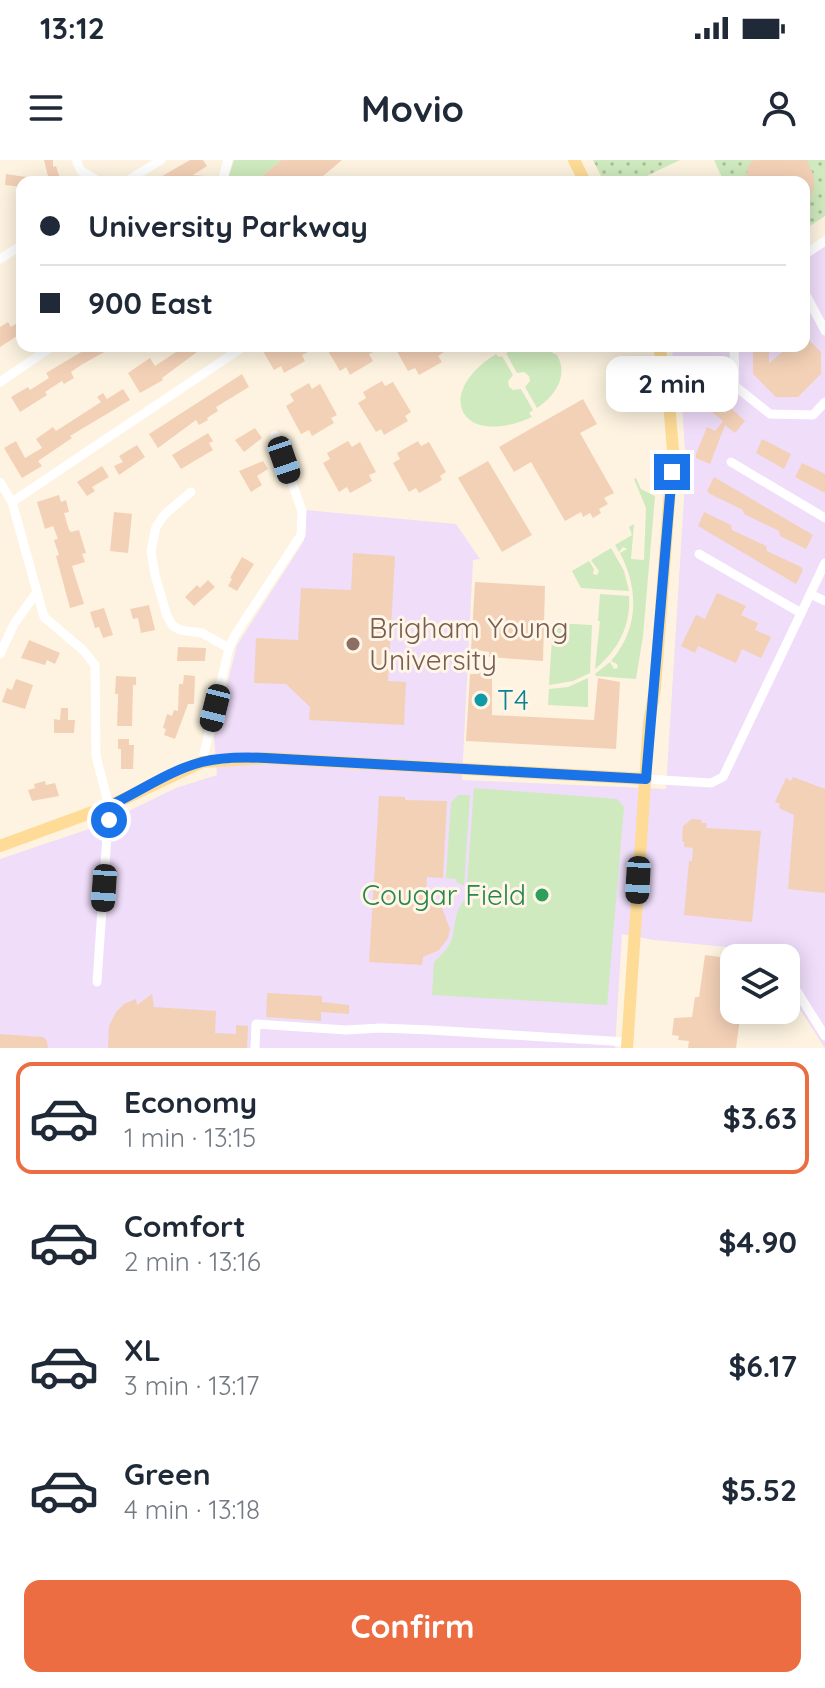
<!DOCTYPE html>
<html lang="en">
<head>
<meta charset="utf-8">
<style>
  :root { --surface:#fff; --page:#f2f2f3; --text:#1f2937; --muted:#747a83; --line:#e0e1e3; --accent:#eb6d41 }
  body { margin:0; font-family:Quicksand,sans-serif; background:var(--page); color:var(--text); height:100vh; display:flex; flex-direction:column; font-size:30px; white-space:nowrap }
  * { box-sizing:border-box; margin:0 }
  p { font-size:26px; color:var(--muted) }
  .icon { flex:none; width:44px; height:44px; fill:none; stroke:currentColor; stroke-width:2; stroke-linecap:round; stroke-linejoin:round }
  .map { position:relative; height:888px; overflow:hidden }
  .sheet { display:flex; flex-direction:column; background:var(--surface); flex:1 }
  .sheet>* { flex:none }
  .banner { position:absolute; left:16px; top:16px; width:794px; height:176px; border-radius:16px; box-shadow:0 4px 20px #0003; display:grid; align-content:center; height:176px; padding:0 24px; background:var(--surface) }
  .tools { position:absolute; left:720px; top:784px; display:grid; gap:16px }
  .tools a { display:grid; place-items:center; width:80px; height:80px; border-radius:16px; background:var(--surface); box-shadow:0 4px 20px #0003; font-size:40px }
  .end { position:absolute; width:36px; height:36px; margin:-18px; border:10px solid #1a73e8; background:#fff; box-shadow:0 0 0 4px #fff }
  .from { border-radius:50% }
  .bubble { position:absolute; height:56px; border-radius:16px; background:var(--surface); box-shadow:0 4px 20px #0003; font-size:26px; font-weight:700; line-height:56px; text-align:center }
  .car { position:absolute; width:24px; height:48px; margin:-24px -12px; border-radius:10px; box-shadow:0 0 6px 2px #0007; background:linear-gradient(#222 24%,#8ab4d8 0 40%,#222 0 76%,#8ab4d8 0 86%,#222 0) }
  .banner b { display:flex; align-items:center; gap:28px; height:76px; font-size:30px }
  .banner b+b { border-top:2px solid var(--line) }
  .banner i { width:20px; height:20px; background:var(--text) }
  ul { padding:14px 0 0; list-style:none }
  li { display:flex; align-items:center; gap:24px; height:112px; margin:0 16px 12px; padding:0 8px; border:4px solid transparent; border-radius:16px }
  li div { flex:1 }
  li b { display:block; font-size:30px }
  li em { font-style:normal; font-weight:700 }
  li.selected { border-color:var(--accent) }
  li>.icon { width:72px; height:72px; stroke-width:1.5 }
  .cta { display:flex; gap:16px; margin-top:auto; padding:16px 24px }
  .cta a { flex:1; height:92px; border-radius:16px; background:var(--accent); color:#fff; font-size:32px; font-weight:700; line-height:92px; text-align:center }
  .status { display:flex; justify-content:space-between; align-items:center; height:56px; padding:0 40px; background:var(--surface); direction:ltr }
  .status svg { height:22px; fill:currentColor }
  header { display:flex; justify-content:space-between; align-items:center; height:104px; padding:0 24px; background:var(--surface); font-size:36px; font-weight:700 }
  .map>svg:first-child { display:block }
  .education { fill:#efddf9 }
  .green { fill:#cfeabe }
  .park { fill:url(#park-dots) }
  .building { fill:#f3d1b7 }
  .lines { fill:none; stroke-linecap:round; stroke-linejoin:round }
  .minor { stroke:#fff; stroke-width:9 }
  .major { stroke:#fedb96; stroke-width:12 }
  .route { stroke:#1a73e8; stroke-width:10 }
  .education-dot { fill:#8d6e63; stroke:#fff6e7; stroke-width:3 }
  .culture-dot { fill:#0f9aa8; stroke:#fff6e7; stroke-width:3 }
  .leisure-dot { fill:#2e9e5b; stroke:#fff6e7; stroke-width:3 }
  .labels { text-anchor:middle; stroke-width:6; stroke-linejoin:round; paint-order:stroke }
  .education-label { font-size:28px; fill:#785e54; stroke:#fff6e7; text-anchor:start }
  .culture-label { font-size:28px; fill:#0d838f; stroke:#fff6e7; text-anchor:start }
  .leisure-label { font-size:28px; fill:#27864d; stroke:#fff6e7; text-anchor:end }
</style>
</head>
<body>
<div class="status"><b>13:12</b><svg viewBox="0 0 49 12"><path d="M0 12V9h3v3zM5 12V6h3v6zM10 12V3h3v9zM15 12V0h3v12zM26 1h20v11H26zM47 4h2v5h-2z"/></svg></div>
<header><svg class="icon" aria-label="menu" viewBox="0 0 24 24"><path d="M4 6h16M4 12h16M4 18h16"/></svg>Movio<svg class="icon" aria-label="person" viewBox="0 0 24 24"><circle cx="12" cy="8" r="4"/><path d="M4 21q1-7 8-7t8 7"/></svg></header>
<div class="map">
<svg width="825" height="888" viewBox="0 0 825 888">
  <defs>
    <pattern id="park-dots" width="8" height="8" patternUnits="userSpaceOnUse" patternTransform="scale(2)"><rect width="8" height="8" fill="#cfeabe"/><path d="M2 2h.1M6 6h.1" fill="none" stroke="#adc09c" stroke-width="1.8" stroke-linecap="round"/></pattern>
  </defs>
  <rect width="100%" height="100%" fill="#fdf3e0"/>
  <path class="education" d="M825,78V888L786,828V798H767L761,788H738L654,780L622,774L615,888H0V699L98,666L176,628L217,615L214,577L237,485L304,381L305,350L456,364L480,399L473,400L462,620L666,629L686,306L682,244L671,186H804V88Z"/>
  <path class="green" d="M234,0H281L255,22H227Z
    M539,186L557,195C569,216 555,236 537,248L525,227L530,221L529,216L524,212L517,213L506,193L522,187Z
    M496,194L499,197L502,196L513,215L508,221L509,227L513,230L521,229L533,250L529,253L532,257C461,289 432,234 496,194Z
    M636,318L641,329L655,336L643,476L636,519L596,516L595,514L610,502L614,509L618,508L617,504L611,501C639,469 639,429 620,393L627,389L623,387L619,392L615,385L632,375L629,367L634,364L631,399L644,400L646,348L634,319Z
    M611,388L624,411L629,431L581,428L572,411L589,401L594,409L593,414L597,415L599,411L591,400Z
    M600,434L629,436C631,466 618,490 595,509L600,461H598Z
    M553,463L592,465L590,513L573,521L549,525Z
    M588,518V547L548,545L549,529L568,527Z
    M474,628L617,639L624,647L607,845L432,835L434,802C466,775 445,763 466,738Z
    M458,635H470L464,726L456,722V719L446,718L451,643Z"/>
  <path class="park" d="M593,0H680L634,22H604Z
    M714,0H825V56L804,70V22H724Z"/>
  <path class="building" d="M44,0H53V7L56,6L61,22H22V27L5,25L6,14L39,19L48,16Z
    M190,0H203L207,6L193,15L216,17L215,22H152Z
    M281,0H342L316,22H255Z
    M753,0H807L814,16V28L810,39L804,46V22H745L748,6Z
    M22,160V182L17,176L0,187V167L8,162L11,167Z
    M804,175L821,192V214L798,237H776L753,214V192L763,186L769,192V203L785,190V186H804Z
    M85,186H115L81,205L71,212L74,218L64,224L62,221L45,232L47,235L20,252L11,237L28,227L30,230L49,218L46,213L83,191L81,188Z
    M185,186H205L162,218L163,220L140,233L128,213L150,198L155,206Z
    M260,186H307L310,191L302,195L305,201L284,213L281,206L274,210Z
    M325,186H373L375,191L369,194L373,201L350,215L346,207L340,211Z
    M394,186H441L444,192L438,196L442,202L419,215L415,208L408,211Z
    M242,214L249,227L216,247L218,251L207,258L208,260L199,265L196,260L158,288L149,274Z
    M382,221L385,226L393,222L411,252L405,256L408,261L384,275L381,269L376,272L358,243L366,238L363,232Z
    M309,223L312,229L320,224L337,255L331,258L334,263L312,276L309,270L301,274L286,246L294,241L290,234Z
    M123,229L130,240L70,276L72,278L38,301L42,306L22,318L4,288L16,281L25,298L42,288L36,279L53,267L56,271L101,242L97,237L103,233L107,239Z
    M583,239L597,264L580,273L614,333L604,338L608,344L599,349L601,353L593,358L590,353L583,357L581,352L565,361L531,302L514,312L499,287Z
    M721,239L745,261L735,273L725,265L710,304L696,298V294L707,267L715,271L723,261L711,251Z
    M255,268L262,278L244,292L235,280Z
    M208,273L213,281L209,283L213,290L181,309L172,295Z
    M762,279L791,294L784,309L756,293Z
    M348,281L352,287L360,282L376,312L369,315L372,321L350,333L347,327L339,332L323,303L330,299L327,293Z
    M418,281L421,286L429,282L446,312L440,316L442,320L419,333L416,328L409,332L393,303L400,299L397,293Z
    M137,285L145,297L119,315L114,306L123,302L119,296Z
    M263,301L268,309L257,316L262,325L251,332L239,311Z
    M488,301L532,375L502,392L458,318Z
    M802,303L825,314V333L795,317Z
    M102,306L109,317L92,327L95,331L87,336L77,322Z
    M714,317L813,375L806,389L780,376L779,371L744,354L743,350L710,334L707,331Z
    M59,335L61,342L66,340L69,352L64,353L69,370L71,372L79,370L86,393L82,394L85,402L72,406L84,444L70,448L56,396L59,395L54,380L58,379L53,366L45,369L37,342Z
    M114,352L132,354L128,393L110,391Z
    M704,352L731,365L732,370L766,386L767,391L801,407L803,410L796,424L698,366Z
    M353,393L395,396L388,521L406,522L404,565L309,560L310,547L286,524L254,523L256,478L298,480L301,428L351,430Z
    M242,397L254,404L237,431L228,426L232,419L230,418Z
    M208,420L215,427L194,446L185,437L197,425L200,428Z
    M475,422L545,426L543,501L489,497V492L471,489Z
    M717,433L746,446L741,455L758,463L755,470L771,477L761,498L742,489L736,503L698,486L695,493L681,486L696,455L705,459Z
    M149,445L155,470L141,473L138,458L133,459L130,449Z
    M104,448L113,475L103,478L99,467L95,468L90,452Z
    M29,480L60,493L55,504L47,500L45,505L21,498Z
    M178,487L206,488L205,501H177Z
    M479,512L492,513V555L594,560L598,518L620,522L616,589L466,581L470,514H479Z
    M184,515L195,516L194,544H188L175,579L164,575L166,569L163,568L167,554L172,556L174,550L178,551L179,524H183Z
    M116,516L136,517V525H133L132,566H117L118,539V534H115Z
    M16,519L33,525L25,549L2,542L7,528L12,530Z
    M61,548H68V560H75L74,573H54V559L60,560Z
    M118,579H129V585H134L133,609H121V589H118Z
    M793,617L825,629V733L788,729L794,655L779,648L780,644L775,642L786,618L791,621Z
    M45,621L46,625L55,623L59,636L32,641L28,630L35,628L34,624Z
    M379,636L405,637V640L447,641L443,718L427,717L426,738L442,748L450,769L448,778L439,790L423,797L422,805L369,802Z
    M692,659L702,660L701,663H707L706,668L761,671L752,762L684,755L689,701H692L693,688L684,687V682L682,681L683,666Z
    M705,795L734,799V850H741L736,888H688L689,881L678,880L679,876L672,875L674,858L692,857L695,837H699Z
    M267,833L322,836V842L349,845V854L321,852V861L266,857Z
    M152,834L154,847L216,851L215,873L236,874V865L248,866L247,888H108L109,866L116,852L124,844L136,839L137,845Z
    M0,874L43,877L47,881L48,888H0Z"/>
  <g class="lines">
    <path class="minor" d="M76,0L81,11L100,22
      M125,22L161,0
      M222,22L228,0
      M804,95L825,81
      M0,99L22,85
      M804,131L825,171
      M734,186L735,226L770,254L813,255L825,242
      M0,222L53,186
      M731,302L825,358
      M0,322L12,342L44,457L83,490L95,505L96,596L109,646L97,822
      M191,332L165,354L156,367L151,391L155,415L167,456L173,466L180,470L202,473L229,488
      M12,342L240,189
      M699,394L801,453
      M810,434L825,441
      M0,494L14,464L37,432
      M202,602L229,488L235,475L301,375L302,351L275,275
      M646,619L711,623L723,617L825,403
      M776,796L777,798
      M786,814L825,876
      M255,888L256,864L346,870L381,868L430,870L627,882"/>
    <path class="major" d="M574,0L585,22
      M0,686L109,646L202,602L266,598L646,619
      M627,888L649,563L655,528L673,290L668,232L659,186"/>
  </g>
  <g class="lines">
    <path class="route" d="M109,660V646C139,632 170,610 202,602C222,597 245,597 266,598L646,619L672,312"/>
  </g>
  <circle class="education-dot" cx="353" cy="484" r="8"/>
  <circle class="culture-dot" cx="481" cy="540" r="8"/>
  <circle class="leisure-dot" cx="542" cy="735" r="8"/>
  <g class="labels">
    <g class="education-label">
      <text x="369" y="478">Brigham Young<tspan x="369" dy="32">University</tspan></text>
    </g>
    <g class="culture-label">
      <text x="497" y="550">T4</text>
    </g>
    <g class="leisure-label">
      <text x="526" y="745">Cougar Field</text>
    </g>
  </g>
</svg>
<div class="tools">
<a><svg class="icon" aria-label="layers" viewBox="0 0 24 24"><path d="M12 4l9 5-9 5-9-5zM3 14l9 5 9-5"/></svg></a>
</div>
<i class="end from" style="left:109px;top:660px"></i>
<i class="end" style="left:672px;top:312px"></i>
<div class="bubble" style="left:606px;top:196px;width:132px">2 min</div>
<i class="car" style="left:284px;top:300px;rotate:161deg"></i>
<i class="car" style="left:215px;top:548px;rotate:194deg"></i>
<i class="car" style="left:638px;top:720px;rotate:183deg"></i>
<i class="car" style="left:104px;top:728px;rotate:184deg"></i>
<div class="banner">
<b><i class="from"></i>University Parkway</b>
<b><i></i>900 East</b>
</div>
</div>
<section class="sheet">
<ul>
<li class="selected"><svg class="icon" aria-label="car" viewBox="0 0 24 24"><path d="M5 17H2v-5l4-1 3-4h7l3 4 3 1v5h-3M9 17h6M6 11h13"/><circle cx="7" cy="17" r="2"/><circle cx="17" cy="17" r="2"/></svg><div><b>Economy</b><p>1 min · 13:15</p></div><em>$3.63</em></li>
<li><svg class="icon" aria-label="car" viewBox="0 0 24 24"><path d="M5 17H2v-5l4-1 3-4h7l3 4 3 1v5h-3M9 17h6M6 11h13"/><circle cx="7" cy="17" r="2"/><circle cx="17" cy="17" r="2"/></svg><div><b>Comfort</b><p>2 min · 13:16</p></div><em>$4.90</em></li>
<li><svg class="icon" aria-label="car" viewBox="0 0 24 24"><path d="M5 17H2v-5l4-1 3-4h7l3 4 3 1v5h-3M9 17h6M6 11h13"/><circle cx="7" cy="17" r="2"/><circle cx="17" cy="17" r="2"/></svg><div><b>XL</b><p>3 min · 13:17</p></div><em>$6.17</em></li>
<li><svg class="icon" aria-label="car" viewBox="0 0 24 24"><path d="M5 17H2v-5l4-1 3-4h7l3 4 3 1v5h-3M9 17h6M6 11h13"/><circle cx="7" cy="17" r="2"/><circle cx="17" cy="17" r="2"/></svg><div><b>Green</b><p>4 min · 13:18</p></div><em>$5.52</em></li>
</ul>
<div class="cta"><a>Confirm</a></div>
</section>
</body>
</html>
